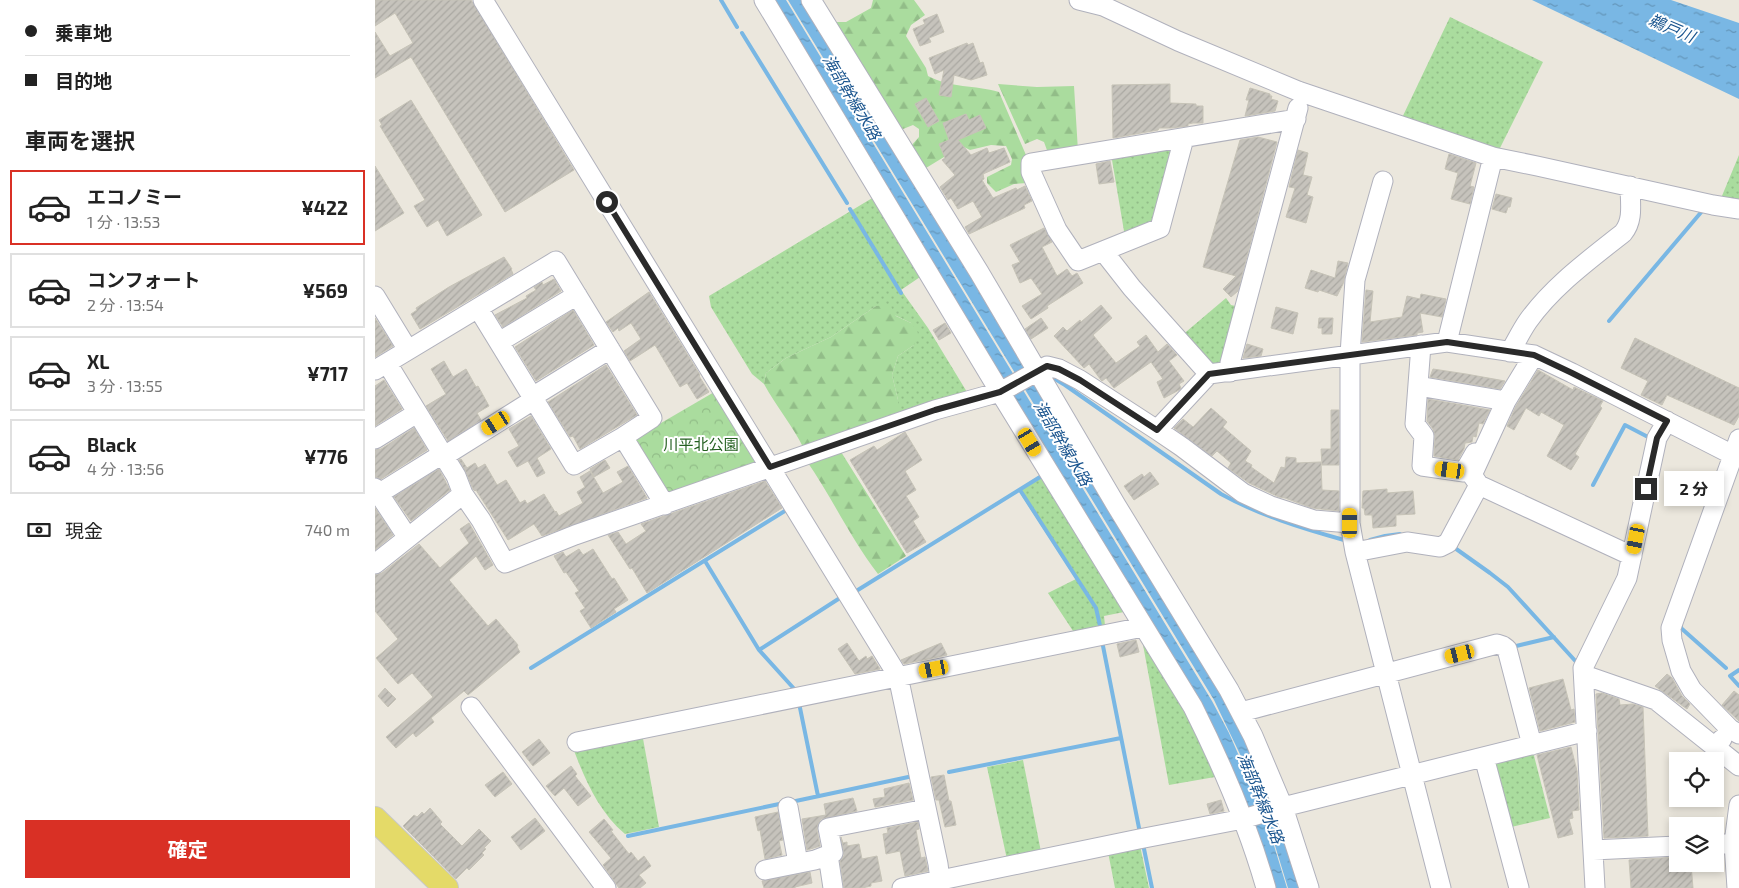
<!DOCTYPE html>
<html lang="ja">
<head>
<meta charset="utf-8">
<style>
  :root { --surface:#fff; --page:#f2f2f2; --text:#222; --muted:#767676; --line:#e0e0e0; --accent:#d93025 }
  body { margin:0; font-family:"Exo 2","Noto Sans JP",sans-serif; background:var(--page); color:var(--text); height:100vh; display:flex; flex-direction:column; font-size:19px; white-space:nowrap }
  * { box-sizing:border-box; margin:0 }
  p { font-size:16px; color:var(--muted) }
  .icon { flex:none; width:28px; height:28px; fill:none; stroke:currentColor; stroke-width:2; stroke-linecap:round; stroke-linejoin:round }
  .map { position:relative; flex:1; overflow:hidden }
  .side { display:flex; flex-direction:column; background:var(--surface); width:375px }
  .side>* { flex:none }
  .hud { display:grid; align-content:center; height:110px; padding:0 25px; background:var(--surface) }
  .buttons { position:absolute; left:1294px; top:752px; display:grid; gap:10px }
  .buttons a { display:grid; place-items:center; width:55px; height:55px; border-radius:0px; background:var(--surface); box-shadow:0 2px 8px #0003; font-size:25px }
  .end { position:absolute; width:22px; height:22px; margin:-11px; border:6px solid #2a2a2a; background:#fff; box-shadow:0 0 0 2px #fff }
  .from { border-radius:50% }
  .bubble { position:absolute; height:35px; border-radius:0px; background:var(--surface); box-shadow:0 2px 8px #0003; font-size:16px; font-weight:700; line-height:35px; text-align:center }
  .car { position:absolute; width:15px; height:30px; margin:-15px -8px; border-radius:6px; box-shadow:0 0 4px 1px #0007; background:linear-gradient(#f5c518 24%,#345 0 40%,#f5c518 0 76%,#345 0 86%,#f5c518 0) }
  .hud b { display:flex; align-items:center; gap:18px; height:48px; font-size:19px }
  .hud b+b { border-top:1px solid var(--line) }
  .hud i { width:12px; height:12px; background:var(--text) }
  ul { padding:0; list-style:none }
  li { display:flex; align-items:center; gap:15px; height:75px; margin:0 10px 8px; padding:0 15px; border:2px solid var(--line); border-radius:0px }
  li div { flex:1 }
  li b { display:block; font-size:19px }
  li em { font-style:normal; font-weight:700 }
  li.current { border-color:var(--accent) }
  li>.icon { width:45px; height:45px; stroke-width:1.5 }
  h2 { padding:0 25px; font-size:22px; line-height:60px }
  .pay { display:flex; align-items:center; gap:12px; height:55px; padding:0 25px; font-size:19px }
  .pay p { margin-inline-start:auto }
  .action { display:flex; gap:10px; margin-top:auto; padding:10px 25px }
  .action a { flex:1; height:58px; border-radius:0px; background:var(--accent); color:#fff; font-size:20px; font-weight:700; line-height:58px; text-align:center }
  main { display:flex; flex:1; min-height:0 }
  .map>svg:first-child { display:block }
  .grass { fill:url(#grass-dots) }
  .forest { fill:url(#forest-firs) }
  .park { fill:url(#park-crowns) }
  .water { fill:url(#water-ripples) }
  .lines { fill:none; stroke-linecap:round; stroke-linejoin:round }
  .stream { stroke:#79b7e4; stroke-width:4 }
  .building { fill:url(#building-hatch); stroke:#c6c3b7 }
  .minor-casing { stroke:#b0b1bc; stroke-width:21 }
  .major-casing { stroke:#c8c8c8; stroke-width:26 }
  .minor { stroke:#fff; stroke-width:19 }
  .major { stroke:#e4da68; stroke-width:24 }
  .route { stroke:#2a2a2a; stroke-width:6 }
  .labels { text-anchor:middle; stroke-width:4; stroke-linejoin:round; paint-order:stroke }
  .park-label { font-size:15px; fill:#246020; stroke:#fff }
  .water-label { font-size:16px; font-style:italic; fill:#19548e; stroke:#fff }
</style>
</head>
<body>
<main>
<section class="side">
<div class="hud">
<b><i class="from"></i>乗車地</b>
<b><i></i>目的地</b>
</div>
<h2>車両を選択</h2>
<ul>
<li class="current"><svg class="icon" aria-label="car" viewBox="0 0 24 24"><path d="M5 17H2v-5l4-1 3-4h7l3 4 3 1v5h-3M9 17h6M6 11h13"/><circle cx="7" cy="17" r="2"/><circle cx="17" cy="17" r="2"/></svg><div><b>エコノミー</b><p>1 分 · 13:53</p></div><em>¥422</em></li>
<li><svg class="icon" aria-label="car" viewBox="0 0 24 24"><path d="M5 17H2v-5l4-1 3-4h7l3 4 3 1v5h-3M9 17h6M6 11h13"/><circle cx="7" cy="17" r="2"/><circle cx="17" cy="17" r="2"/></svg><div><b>コンフォート</b><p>2 分 · 13:54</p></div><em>¥569</em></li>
<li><svg class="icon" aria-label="car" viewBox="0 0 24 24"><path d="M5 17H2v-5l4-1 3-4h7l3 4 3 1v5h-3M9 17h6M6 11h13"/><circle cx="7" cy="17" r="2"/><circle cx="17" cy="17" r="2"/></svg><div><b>XL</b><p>3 分 · 13:55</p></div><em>¥717</em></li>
<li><svg class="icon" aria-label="car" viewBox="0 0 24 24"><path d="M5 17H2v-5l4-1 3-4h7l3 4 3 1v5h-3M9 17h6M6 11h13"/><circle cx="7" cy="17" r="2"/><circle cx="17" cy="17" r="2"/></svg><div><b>Black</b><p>4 分 · 13:56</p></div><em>¥776</em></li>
</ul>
<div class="pay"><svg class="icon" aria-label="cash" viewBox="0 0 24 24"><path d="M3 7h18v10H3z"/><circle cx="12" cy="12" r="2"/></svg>現金<p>740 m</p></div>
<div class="action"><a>確定</a></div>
</section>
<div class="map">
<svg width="1364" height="888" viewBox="0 0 1364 888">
  <defs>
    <pattern id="grass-dots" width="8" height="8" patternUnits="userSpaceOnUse" patternTransform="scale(1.25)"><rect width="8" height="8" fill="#aadc9e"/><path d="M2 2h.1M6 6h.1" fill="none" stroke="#92bd88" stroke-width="1.8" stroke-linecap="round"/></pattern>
    <pattern id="forest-firs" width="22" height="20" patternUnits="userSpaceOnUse" patternTransform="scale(1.25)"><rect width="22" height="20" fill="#aadc9e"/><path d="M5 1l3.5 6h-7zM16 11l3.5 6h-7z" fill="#92bd88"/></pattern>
    <pattern id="park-crowns" width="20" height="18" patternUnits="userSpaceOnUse" patternTransform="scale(1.25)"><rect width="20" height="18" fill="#aadc9e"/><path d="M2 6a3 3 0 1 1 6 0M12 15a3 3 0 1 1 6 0" fill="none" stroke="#92bd88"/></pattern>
    <pattern id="water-ripples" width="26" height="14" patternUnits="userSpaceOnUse" patternTransform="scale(1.25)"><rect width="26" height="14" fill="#79b7e4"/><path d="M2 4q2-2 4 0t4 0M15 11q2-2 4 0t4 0" fill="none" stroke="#6395b9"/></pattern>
    <pattern id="building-hatch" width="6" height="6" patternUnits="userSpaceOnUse" patternTransform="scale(1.25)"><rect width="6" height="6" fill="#c6c3bc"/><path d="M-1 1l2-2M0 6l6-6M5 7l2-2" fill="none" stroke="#aaa8a2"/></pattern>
  </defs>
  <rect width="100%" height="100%" fill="#ebe7dd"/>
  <path class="grass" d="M1075,17L1168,62L1124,150L1025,122Z
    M800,142L783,223L750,237L736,154Z
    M1364,155V206L1344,203Z
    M499,197L548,275L526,290L553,328L595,397L523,419V400L517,375L523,356L539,345L536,323L501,306L456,337L411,358L391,373L389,384L377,374L336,307L334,296Z
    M851,298L856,305L865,307L844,370L805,337Z
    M665,475L754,611L729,616L731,635L700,634L673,593L701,579L643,490Z
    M766,634L785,661L842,774L840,777L794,785Z
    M267,733L284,827L250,834C224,812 210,780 198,748Z
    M1157,748L1175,818L1132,828L1118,758Z
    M648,760L667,857L633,864L612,767Z
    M764,841L774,888H740L732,847Z"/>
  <path class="forest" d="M498,0H539L550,15L536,25L531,36L551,68L553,76C575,88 600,85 624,92L654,162L652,183L639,184L621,192L612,183V177L636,165L637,159L631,146L616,145L595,150L587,146L551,168L535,147L544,137V129L538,125L528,129L523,127L462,32V22H471L496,8Z
    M623,84L662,87L699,86L703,151L673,153L669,142L662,139L650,144Z
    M515,305L521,316L536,323L543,333L539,345L523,356L517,375L523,400V419L429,449C418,426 401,406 389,384L391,373L411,358L456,337L501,306Z
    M463,447L531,556L503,574C475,538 457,497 431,460Z"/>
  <path class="park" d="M341,391L387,465L291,495L260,443L262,437Z"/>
  <path class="water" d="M396,0H411L837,701L854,733L889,813L912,888H897L875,817Z
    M413,0H430L872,737L928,888H913L890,813L874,773L839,700Z
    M1157,0H1296L1364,23V99Z"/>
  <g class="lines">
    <path class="stream" d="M346,0L362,27
      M367,33L472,203
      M475,209L526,293
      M1234,321L1328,210
      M676,381L680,379L690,385L846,494C884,515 926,528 969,540
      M1218,485L1250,425L1273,437
      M645,490L721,608L726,630
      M995,540L1010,536L1025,534
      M1077,546L1115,573L1133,587L1204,665
      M330,561L384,650L422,692
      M478,593L665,477
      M1306,626V628L1351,668
      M727,641L765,833
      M1137,647L1179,637
      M384,650L468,596
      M156,668L413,509
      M1364,670L1355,676L1364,686
      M424,703L443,796
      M574,772L746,738
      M416,802L538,776
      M253,836L409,803
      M768,844L777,888"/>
  </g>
  <path class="building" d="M0,0H96L199,170L130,212L36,57L0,78V32L15,56L38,43L20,13L0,26Z
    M562,14L569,32L554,38L556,42L545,46L538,29L550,24L548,20Z
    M592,43L593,45L598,43L605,63L608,62L612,75L596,80L579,75L576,97L564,95L569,70L560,74L554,58Z
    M795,84V103L821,104V106H828V123H818L813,124V126L796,128H784L783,130L738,138L737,85Z
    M875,88L895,94V96H897L896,99L903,101L900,111L870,116L874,100H871Z
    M551,98L564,121L553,127L540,104Z
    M36,100L107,215L72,236L63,220L52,227L39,206L50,200L5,126L7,125L4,120Z
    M591,114L594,120L605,115L611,128L583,140L596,155L612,148L614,153L629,148L635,162L608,174L609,179L607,180L618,198L641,188L642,190L650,186L657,201L649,205L650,208L594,234L590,227L607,217L598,201L583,209L576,198L573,200L565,187L580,175L567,160L570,158L564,144L574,140L568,123Z
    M883,137L902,142L863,291L856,297L848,289L861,276L828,267L865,140Z
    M923,150L933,153L928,175L937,177L932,195L938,197L931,223L911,217L920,188L914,187Z
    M1074,154L1101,163L1095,186L1099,187L1095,204L1076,199L1083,173L1070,169Z
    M735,161L739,182L724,184L721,164Z
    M0,166L29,213L0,231Z
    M1121,194L1137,198L1135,207H1133L1131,213L1117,209Z
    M669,228L677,242L667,247L682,276L692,269L697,276L702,273L708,283L672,306L673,308L656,319L647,306L667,294L656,278L645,283L637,265L645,262L635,245Z
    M129,257L137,269H136L138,274L45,329L36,314L42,310L41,308L74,287Z
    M963,261L973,263L968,284L962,296L944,290L943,292L930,288L936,270L960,278Z
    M179,279L186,291L128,327L120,315L152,298L151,296L161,290L159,287L167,282L168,285Z
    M991,290L998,291L995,322L1027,317L1032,296L1045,299L1046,294L1071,299L1067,317L1045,313L1048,332L1042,333V335L987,342Z
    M274,292L325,375L324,376L334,392L322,399L312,383L305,387L280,345L255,361L249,351L266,339L256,323L244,331L243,328L238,332L231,322Z
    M726,305L737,318L718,335L741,363L765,346L762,342L771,335L783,352L792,344L802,355L794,361L809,381L804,384L806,388L804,390L789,398L782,382L788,379L776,362L739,388L731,378L727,381L726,380L714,364L709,368L679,336L688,327L692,331L705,320L706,322Z
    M901,307L923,313L918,334L896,328Z
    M198,310L219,345L161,381L140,347Z
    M0,318L18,346L0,357Z
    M666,318L673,328L656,339L650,329Z
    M944,318H958L957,334H947V328H943Z
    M570,323L576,333L564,340L558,330Z
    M1260,338L1364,388V416L1359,425L1292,395L1287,405L1266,395L1273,381L1246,368Z
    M872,344L888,349L886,356L868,358Z
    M69,361L78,377L91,369L101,387L103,386L114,406L102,413L106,420L73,441L51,406L71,394L56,369Z
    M231,365L262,415L205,449L198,436L195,437L173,402Z
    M1058,369L1091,374L1130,381L1125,389L1055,377Z
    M1163,370L1198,390L1199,387L1228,401L1225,406L1227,408L1200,454L1204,457L1196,470L1172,456L1189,425L1166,412L1164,416L1151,408L1139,430L1132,426L1141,406Z
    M9,380L27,409L0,426V386Z
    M1053,399L1115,410L1108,424L1104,423L1101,437L1098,436L1097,442L1090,443L1089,449L1083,460L1059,456L1060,436L1058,429L1052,421Z
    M836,408L852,422L848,427L876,451L870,461L877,465L876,467L899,483L906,467L910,468L911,457L921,458V463L946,462L947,490L964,491V511L937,508L910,498L904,497L874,483L853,468L856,463L842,451L837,456L799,428L808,419L818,427Z
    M956,410H964V465H947L946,449H956Z
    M156,416L176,449L162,458L170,473L162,477L153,461L142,467L133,452L144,446L134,429Z
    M39,428L52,450L6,479L0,477V450L6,449Z
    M530,432L547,460L530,471L541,490L531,496L544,517L538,521L551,542L532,553L475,460L499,446L502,450Z
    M86,459L92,468L100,463L103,468L110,464L122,485L131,480L145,503L150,500L152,504L169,494L180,512L181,511L184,516L208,503L202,492L210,487L205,477L215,471L228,493L248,482L242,472L253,466L272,498L167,536L159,524L133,540L101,490L100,491L98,489L91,472L84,460Z
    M230,460L235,468L219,477L215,469Z
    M64,469L75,490L36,521L19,497Z
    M775,472L784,484L759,500L749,486L767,474L769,477Z
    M390,481L407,508L272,593L257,568L255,569L233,535L243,532L251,544L271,531L266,524Z
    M1012,489V493L1038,491L1040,514L1021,515V526L998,528L997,515H990L989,508H987L988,491Z
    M0,508L18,535L0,550Z
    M94,523L118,565L110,570L101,556L74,580L113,626L121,619L143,645L142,647L145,652L93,695L89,691L56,718L59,722L41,737L38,733L21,748L11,737L58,697L37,673L23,684L1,658L23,639L0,611V575L7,573L44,544L65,568L94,543L85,529Z
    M204,549L208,555L218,549L237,579L239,578L253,600L239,609L241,612L216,628L205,611L210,608L200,593L204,591L191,572L189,573L179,556L188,552L191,557Z
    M761,640L764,652L745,657L742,644Z
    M472,643L484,661L491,656L492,659L497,656L505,669L480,674L463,649Z
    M566,643L572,655L529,664L526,660Z
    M1292,674L1297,678L1307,696L1315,704L1312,709L1280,686Z
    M1188,679L1196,710L1199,709L1200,722L1165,731L1154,688Z
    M10,688L21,699L13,707L3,696Z
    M1359,691L1364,695V721L1347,705Z
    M1227,693L1244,699L1245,705L1258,704L1268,707L1273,836L1229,838L1221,694Z
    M164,739L175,753L158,766L147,752Z
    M1196,747L1202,771L1204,810L1197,811L1198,818L1194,819L1198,834L1183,838L1162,755Z
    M196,766L202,774L200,776L216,796L203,806L189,788L180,796L171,786Z
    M128,772L137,784L120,797L110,785Z
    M569,775L574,801H576L581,825L570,827L564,800H561L556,777Z
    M534,783L538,800L500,807L498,799L510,797L509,789Z
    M478,798L482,811L446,819L443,824L442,830L445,846L432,850L427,819L451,815L449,804Z
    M846,800L849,811L835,814L832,804Z
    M55,808L67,822L65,824L87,846L104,829L116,841L109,848L111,849L107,853L109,855L94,870L92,868L81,879L28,826L39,815L42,817L47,812L49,814Z
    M403,812L408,840L404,841L407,855L390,859L385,830L383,831L380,817Z
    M160,818L170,831L146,850L136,837Z
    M229,819L238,830L236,831L254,854L256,852L263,861L269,856L276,866L264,875L271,883L265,888H244L228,865L236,858L214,832Z
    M543,822L544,829L541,830L546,858L550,857L553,871L530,876L525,851L511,854L508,834L513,833L512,828Z
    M466,837L468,843L472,842V846L484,844L487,859L502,856L507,881L496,883V886L487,888H469L465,861L469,856Z
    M1302,857V864H1316L1318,888H1256L1254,860Z
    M435,872L437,883L420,887V888H389L387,881Z"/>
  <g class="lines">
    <g class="minor-casing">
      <path id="minor" d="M108,0L523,676L563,864L566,888
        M389,0L625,392L818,707C847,765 873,825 891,888
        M436,0L604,272L741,505L854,690L878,736L908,807L934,888
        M704,0L728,6L803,41L923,91L1118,157L1162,166L1338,205L1364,209
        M809,138L785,228L703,261L682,230L656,172V163L921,119
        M728,251L757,288L834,374
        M0,296L33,350
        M103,308L199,465L248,437
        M124,342L202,295
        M1072,342L1118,157
        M1046,345L1040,424L1049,436L1047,466L1089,472L1100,453
        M1135,352C1141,342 1146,331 1153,321C1178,286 1214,260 1248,233C1259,220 1255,203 1255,186
        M12,363L81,476L88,494
        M0,370L181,261L277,418L248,437L290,505
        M855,372V363L923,108
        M1043,386L1131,401
        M782,430L834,374L1072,342L1159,355L1197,373L1358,455L1364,456
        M0,439L42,413
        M1364,439L1296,628L1297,640L1306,671L1317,690L1355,729L1364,734
        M1104,485L1257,556
        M0,488L33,538
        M0,496L61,458L74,453L152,404L162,394L235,349
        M975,523V355L980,280L1008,181
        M980,552L1032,542L1065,547L1073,543L1104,485L1097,475L1131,401L1159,355
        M0,564L88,494L106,520L130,563L200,535L560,410L625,392L672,366L684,369L705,380L782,430L807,447L868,493L896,506L939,520L975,523L980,552L1066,888
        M1209,675L1281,700L1340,747
        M96,707L231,888
        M866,712L1122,644L1128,646L1132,649L1157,745
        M1347,739L1340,747L1364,766
        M202,742L768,627
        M1109,757L1144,888
        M413,807L423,863
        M1340,844L1364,843
        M1218,850L1302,846
        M453,855L458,888
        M390,870L440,860L458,853L453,828L551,809
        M527,888L764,839L868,819L908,807L1212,731
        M1220,888L1208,668L1252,578L1282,438L1292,421
        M1362,888L1359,843L1364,805"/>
    </g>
    <g class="major-casing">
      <path id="major" d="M0,819L71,888"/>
    </g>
    <use href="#minor" class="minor"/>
    <use href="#major" class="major"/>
  </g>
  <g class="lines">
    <path class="route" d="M232,202L395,467L560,410L625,392L672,366L684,369L705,380L782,430L834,374L1072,342L1159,355L1197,373L1292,421L1282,438L1271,489"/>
  </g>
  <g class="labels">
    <g class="park-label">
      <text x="326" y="450">川平北公園</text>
    </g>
    <g class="water-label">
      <text transform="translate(1297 28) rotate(23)" y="6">鵜戸川</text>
      <text transform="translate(477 97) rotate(59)" y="6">海部幹線水路</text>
      <text transform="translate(688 443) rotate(59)" y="6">海部幹線水路</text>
      <text transform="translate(886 798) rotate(68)" y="6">海部幹線水路</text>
    </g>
  </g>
</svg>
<div class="buttons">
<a><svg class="icon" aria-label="locate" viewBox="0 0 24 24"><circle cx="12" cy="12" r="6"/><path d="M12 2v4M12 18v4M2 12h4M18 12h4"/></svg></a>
<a><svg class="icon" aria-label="layers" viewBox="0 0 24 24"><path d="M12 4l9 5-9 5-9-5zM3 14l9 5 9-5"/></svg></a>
</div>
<i class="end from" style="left:232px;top:202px"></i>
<i class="end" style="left:1271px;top:489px"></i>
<div class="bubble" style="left:1289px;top:471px;width:60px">2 分</div>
<i class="car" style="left:121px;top:423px;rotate:238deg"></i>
<i class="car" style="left:655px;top:442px;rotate:149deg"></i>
<i class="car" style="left:1075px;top:470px;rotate:278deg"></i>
<i class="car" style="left:975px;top:523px;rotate:0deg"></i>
<i class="car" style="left:1261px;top:539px;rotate:191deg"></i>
<i class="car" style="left:1085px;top:654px;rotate:256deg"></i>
<i class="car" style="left:559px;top:669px;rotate:259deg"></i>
</div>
</main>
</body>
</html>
